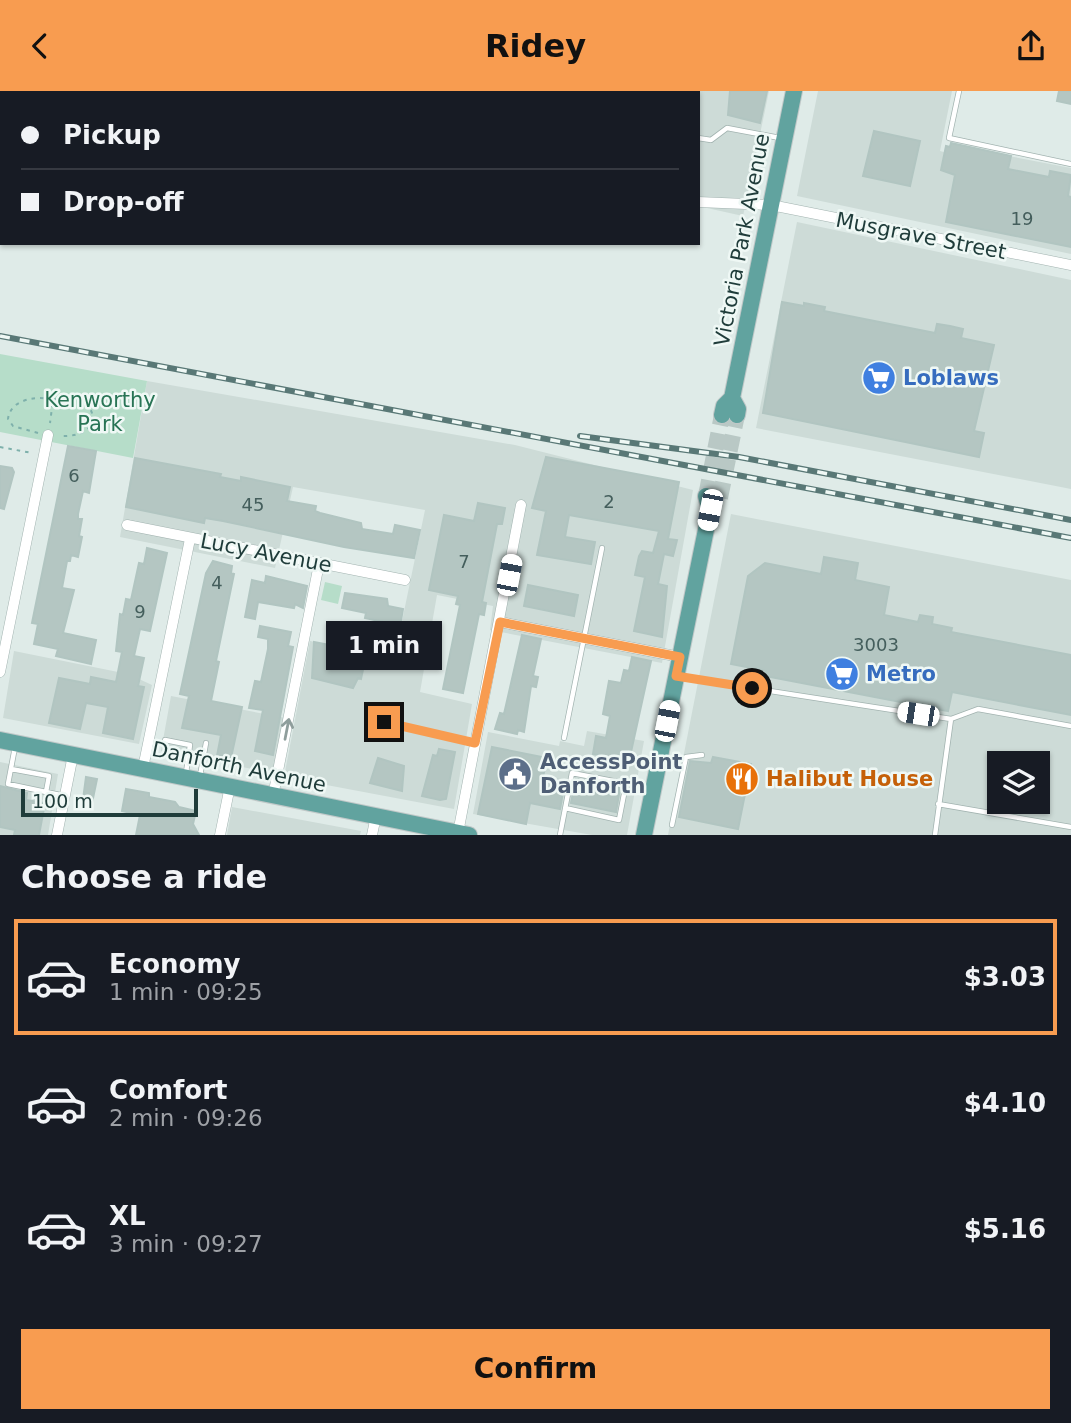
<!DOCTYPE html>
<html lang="en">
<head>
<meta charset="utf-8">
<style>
  :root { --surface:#171b24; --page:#242831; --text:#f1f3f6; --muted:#9ea1a6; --line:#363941; --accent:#f89c50 }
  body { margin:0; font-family:"DejaVu Sans",sans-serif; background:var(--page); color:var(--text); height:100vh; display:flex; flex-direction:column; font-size:26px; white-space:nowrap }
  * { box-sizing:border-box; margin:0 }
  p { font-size:23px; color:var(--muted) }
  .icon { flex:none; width:38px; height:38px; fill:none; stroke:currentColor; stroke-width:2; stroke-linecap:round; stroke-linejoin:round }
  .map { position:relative; height:744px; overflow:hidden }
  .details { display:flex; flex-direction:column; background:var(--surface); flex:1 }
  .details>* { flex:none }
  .top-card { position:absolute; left:0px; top:0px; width:700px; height:154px; box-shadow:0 2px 5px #0004; display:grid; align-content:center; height:154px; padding:0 21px; background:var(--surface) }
  .controls { position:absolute; left:987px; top:660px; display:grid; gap:14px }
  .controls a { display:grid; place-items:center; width:63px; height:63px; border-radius:0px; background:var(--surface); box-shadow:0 2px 5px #0004; font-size:35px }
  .scale { position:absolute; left:21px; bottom:18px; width:177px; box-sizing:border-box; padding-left:7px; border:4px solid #1f3c3a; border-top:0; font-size:19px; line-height:24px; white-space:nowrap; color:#1f3c3a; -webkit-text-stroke:5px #eff8f5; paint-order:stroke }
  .end { position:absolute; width:32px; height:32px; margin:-16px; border:9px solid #f89c50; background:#111; box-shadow:0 0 0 4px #111 }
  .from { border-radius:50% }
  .bubble { position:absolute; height:49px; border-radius:0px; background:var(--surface); box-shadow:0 2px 5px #0004; font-size:23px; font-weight:700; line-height:49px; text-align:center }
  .car { position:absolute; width:21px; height:42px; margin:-21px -10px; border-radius:9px; box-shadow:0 0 5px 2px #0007; background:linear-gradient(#fff 24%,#345 0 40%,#fff 0 76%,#345 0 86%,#fff 0) }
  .top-card b { display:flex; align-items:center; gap:24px; height:66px; font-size:26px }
  .top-card b+b { border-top:2px solid var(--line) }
  .top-card i { width:18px; height:18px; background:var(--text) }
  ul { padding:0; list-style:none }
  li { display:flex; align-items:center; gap:21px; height:116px; margin:0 14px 10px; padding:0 7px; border:4px solid transparent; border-radius:0px }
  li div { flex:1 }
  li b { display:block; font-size:26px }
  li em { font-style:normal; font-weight:700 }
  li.selected { border-color:var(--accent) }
  li>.icon { width:63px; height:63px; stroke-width:1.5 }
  h2 { padding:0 21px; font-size:32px; line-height:84px }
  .cta { display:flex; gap:14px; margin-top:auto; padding:14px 21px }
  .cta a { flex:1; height:80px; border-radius:0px; background:var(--accent); color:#111; font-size:28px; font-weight:700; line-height:80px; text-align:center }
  header { display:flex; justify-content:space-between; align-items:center; height:91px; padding:0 21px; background:var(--accent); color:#111; font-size:32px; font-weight:700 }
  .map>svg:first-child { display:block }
  .built { fill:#cddbd7; fill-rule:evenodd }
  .green { fill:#b6ddc9 }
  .building { fill:#b4c6c2; stroke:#b1c5c1; stroke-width:2 }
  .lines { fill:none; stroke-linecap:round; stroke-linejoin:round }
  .primary-tunnel { stroke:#b9c8c5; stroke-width:16; stroke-dasharray:16 8; stroke-linecap:butt }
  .lane-casing { stroke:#a2b3b0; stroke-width:6 }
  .street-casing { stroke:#a2b3b0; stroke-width:11 }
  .primary-casing { stroke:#c0c8c8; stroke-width:18 }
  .path { stroke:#7eb0ab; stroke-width:2; stroke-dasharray:3.5 5; stroke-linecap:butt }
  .lane { stroke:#fff; stroke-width:4.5 }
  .street { stroke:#fff; stroke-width:10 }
  .primary { stroke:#61a39f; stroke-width:16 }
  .rail-casing { stroke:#597876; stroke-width:6 }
  .rail { stroke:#eff8f5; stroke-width:3.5; stroke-dasharray:10; stroke-linecap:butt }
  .oneway { stroke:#8f9e9c }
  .route { stroke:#f89c50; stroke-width:9 }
  .labels { text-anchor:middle; stroke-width:5; stroke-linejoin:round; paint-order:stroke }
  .number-label { font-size:18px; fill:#445e5c }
  .street-label { font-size:21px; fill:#1f3c3a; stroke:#eff8f5 }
  .shop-label { font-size:21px; font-weight:bold; fill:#366cbe; stroke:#eff8f5; text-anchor:start }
  .park-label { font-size:21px; fill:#287455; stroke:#eff8f5 }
  .service-label { font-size:21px; font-weight:bold; fill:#4e5e75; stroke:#eff8f5; text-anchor:start }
  .food-label { font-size:21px; font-weight:bold; fill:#c56008; stroke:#eff8f5; text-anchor:start }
</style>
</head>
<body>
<header><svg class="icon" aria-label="back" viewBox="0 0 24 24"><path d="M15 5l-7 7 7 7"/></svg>Ridey<svg class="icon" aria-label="share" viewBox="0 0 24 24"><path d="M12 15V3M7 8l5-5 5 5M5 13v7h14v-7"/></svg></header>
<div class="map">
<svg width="1071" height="744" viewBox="0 0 1071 744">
  <rect width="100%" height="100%" fill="#dfebe8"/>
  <path class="built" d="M395,0H769L743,125L698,115V2Z
    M818,0H952L940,60L951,63L957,55L1071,77V163L797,105Z
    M797,131L1071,189V398L756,337Z
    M147,290L515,354L693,399L662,572L490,539L493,515L437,504L420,601L472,613L454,718L284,686L310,550L386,565L395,564L425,419L293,396L275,477L120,446Z
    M731,423L1071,489V744H668ZM999,672H1038V710H999Z
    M14,560L128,583L152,594L139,653L3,627Z
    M171,605L286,627L273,682L161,660Z
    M587,640L644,650L627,744H592L473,723L488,641L559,655L560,650L584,655Z
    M0,671L58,683L48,744H0Z
    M232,716L361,740L360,744H227Z"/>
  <path class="green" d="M0,263L147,290L133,367L0,341Z
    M325,491L342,495L338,513L321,509Z"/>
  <path class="building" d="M730,0H767L760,32L728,24Z
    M1059,0H1071V13L1057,10Z
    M874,40L920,50L910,95L863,85Z
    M951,52L1011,65L1008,78L1049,86L1050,80L1071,84L1068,105L1071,106V156L946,131L955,84L941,79L946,55L950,56Z
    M782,211L804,215V212L825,216L824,220L935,242L937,233L950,235L963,238L961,247L994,254L974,340L984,342L979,366L763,322Z
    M68,355L96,360L89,402L83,400L78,423V428H82L79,445L82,446L78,466L71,464L70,470H67L62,497L74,499L63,542L96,549L91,573L56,565L58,558L34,553L38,533L32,532Z
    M546,366L679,391L668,448L677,449L673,465L664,463L658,493L667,495L662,546L634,540L645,486L635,484L639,465L642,460L653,462L659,440L569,424L565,446L595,451L591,473L537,464L546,420L532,417Z
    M135,367L221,383L220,386L241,390V386L290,396L287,410L316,415L315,420L320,422L361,432L362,438L393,443L395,434L420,439L414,467L344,456L223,430L205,427L204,432L126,416Z
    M0,375L12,377L14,381L4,418L0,417Z
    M478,412L505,417L502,433H497L482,511L486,512L484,524L479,523L463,602L443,598L460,514L456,513L458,505L429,499L444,424L474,430Z
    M147,457L167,462L150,540L140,538L134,565L144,567L138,595L144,596L133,648L103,642L108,616L86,612L80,638L49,632L59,587L90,593L91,586L116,591L122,561L116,560L120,523L123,524L126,508L131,509L139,472L144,473Z
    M824,466L858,472L855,489L889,496L884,524L918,531L920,524L933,526L932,533L952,537L951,541L1071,564V624L952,601L948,620L765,585L766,580L731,573L748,485L765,472L821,483Z
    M213,470L232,475L231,482L234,483L216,570L219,571L211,610L242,616L231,667L217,665L221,644L182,637L189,605L180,603L206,482Z
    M266,485L307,495L303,517L295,513L294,517L258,511L255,528L245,526L252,489L265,492Z
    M528,494L578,504L574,525L524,515Z
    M345,502L387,508L388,515L403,518L398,547L385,544L388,532L365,527L366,522L342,517Z
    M260,535L291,541L288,555L293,556L273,664L255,660L263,619L249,617L255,590L261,591L268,558V548L258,546Z
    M522,544L541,548L533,585L538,586L536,596L531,595L524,641L518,639L517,643L495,638L500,622L504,623Z
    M314,551L382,564L380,577L364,574L361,588L358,587L353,597L312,587Z
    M632,566L651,570L629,670L593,663L596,645L606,647L610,625L603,623L609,590L621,592L624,579L629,580Z
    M492,656L547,667L543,686L565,690L560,718L530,712L526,733L478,723Z
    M439,658L455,661L446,708L440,709L422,705L433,664L437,665Z
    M713,666L751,673L738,738L679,726L690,670L711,672Z
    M378,667L404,675L402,700L370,692Z
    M86,686L97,688L91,717L82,716Z
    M576,688L620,697L616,721L571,712Z
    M0,695L27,702L26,709L45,712L39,744H14L15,739L0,736Z
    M126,698L149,702V706L175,711L179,716L196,720L193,733L199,744H136L140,724L122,720Z"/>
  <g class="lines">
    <path class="primary-tunnel" d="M706,405L722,324
      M720,407L737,324"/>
    <g class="lane-casing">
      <path id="lane" d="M959,0L949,47L1071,73
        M698,47L711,49L727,37L780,47
        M680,586L951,628L935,744
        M951,628L978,618L1071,635
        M384,631L475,652
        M564,647L602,457
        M165,649L190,654L186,682
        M11,678L49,685L46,701L8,693L15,656
        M200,685L206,652
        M46,701L65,705
        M938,713L1071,736
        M565,717L619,729L626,693
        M672,734L686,666L702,664
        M560,744L572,682L649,697"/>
    </g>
    <g class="street-casing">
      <path id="street" d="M0,36L2,35
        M698,111L771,114L1071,174
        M127,434L405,489
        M500,531L680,566
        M0,581L48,344
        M143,677L190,448
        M273,705L319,473
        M458,742L521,414
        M57,744L73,664
        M220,744L230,695
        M372,744L376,725"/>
    </g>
    <g class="primary-casing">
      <path id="primary" d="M732,307L738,318L737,324
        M722,324L724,315L732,307L794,0
        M0,649L469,744
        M644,744L710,419L706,405"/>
    </g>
    <path class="path" d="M53,309C95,295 113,347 60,345
      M38,342L13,335L8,328C10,308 38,304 53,309L50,332
      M0,356L32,362"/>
    <use href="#lane" class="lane"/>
    <use href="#street" class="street"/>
    <use href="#primary" class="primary"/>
    <g class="rail-casing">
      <path id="rail" d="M0,245L1071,447
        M580,345L739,366L1071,429"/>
    </g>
    <use href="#rail" class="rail"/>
  </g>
  <defs><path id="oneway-shaft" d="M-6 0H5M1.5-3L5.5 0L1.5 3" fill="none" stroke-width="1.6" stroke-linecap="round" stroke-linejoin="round" transform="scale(1.75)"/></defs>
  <use class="oneway" href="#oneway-shaft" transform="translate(287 638) rotate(-79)"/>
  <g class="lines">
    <path class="route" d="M384,631L475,652L500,531L680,566L676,585L752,597"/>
  </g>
  <defs>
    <g id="supermarket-disc" transform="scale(1.75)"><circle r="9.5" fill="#3f7fe0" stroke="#eff8f5"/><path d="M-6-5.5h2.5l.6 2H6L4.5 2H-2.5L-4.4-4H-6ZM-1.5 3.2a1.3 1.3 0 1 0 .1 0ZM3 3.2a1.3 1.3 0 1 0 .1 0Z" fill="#fff"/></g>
    <g id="civic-disc" transform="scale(1.75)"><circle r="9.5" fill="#5c6f8a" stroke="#eff8f5"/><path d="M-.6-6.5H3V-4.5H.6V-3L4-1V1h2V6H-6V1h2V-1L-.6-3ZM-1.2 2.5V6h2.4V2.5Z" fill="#fff"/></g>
    <g id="restaurant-disc" transform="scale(1.75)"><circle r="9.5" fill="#e8710a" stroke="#eff8f5"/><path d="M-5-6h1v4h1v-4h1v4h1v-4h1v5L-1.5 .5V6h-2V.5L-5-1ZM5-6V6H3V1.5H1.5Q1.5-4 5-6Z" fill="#fff"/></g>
  </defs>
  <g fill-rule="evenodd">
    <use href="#supermarket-disc" x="879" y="287"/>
    <use href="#supermarket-disc" x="842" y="583"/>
    <use href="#civic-disc" x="515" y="683"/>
    <use href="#restaurant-disc" x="742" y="688"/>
  </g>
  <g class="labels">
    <g class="number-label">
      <text x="1022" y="134">19</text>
      <text x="74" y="391">6</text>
      <text x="609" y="417">2</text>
      <text x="253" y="420">45</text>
      <text x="464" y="477">7</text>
      <text x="217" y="498">4</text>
      <text x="140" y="527">9</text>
      <text x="876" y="560">3003</text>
    </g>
    <g class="street-label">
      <text transform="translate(921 145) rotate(11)" y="7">Musgrave Street</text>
      <text transform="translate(742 149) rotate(-79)" y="7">Victoria Park Avenue</text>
      <text transform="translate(266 462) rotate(11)" y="7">Lucy Avenue</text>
      <text transform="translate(239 676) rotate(12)" y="7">Danforth Avenue</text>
    </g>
    <g class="shop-label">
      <text x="903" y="294">Loblaws</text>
      <text x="866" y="590">Metro</text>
    </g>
    <g class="park-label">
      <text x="100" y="316">Kenworthy<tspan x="100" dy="24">Park</tspan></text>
    </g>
    <g class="service-label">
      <text x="540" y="678">AccessPoint<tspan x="540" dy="24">Danforth</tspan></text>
    </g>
    <g class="food-label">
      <text x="766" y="695">Halibut House</text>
    </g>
  </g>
</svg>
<div class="controls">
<a><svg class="icon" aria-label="layers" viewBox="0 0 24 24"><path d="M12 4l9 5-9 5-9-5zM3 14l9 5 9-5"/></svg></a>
</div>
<div class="scale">100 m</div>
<i class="end from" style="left:752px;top:597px"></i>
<i class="end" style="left:384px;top:631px"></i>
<div class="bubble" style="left:326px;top:530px;width:116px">1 min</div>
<i class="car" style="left:710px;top:419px;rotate:191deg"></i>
<i class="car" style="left:509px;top:484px;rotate:11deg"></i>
<i class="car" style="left:918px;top:623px;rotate:279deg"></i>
<i class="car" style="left:667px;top:630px;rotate:11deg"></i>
<div class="top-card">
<b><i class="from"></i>Pickup</b>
<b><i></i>Drop-off</b>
</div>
</div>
<section class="details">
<h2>Choose a ride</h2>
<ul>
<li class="selected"><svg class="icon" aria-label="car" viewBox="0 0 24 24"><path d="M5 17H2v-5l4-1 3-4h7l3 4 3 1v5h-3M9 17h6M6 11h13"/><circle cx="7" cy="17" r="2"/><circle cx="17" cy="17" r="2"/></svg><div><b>Economy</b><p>1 min · 09:25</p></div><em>$3.03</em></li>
<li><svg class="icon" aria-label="car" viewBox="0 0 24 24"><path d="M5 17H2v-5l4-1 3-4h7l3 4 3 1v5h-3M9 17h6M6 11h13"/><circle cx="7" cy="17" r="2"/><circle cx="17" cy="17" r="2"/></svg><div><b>Comfort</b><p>2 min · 09:26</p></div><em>$4.10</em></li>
<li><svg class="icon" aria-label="car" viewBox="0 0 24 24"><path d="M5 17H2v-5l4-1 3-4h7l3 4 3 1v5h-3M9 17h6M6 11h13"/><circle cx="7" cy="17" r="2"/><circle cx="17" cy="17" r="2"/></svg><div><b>XL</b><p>3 min · 09:27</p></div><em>$5.16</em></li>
</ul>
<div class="cta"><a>Confirm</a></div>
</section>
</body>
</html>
